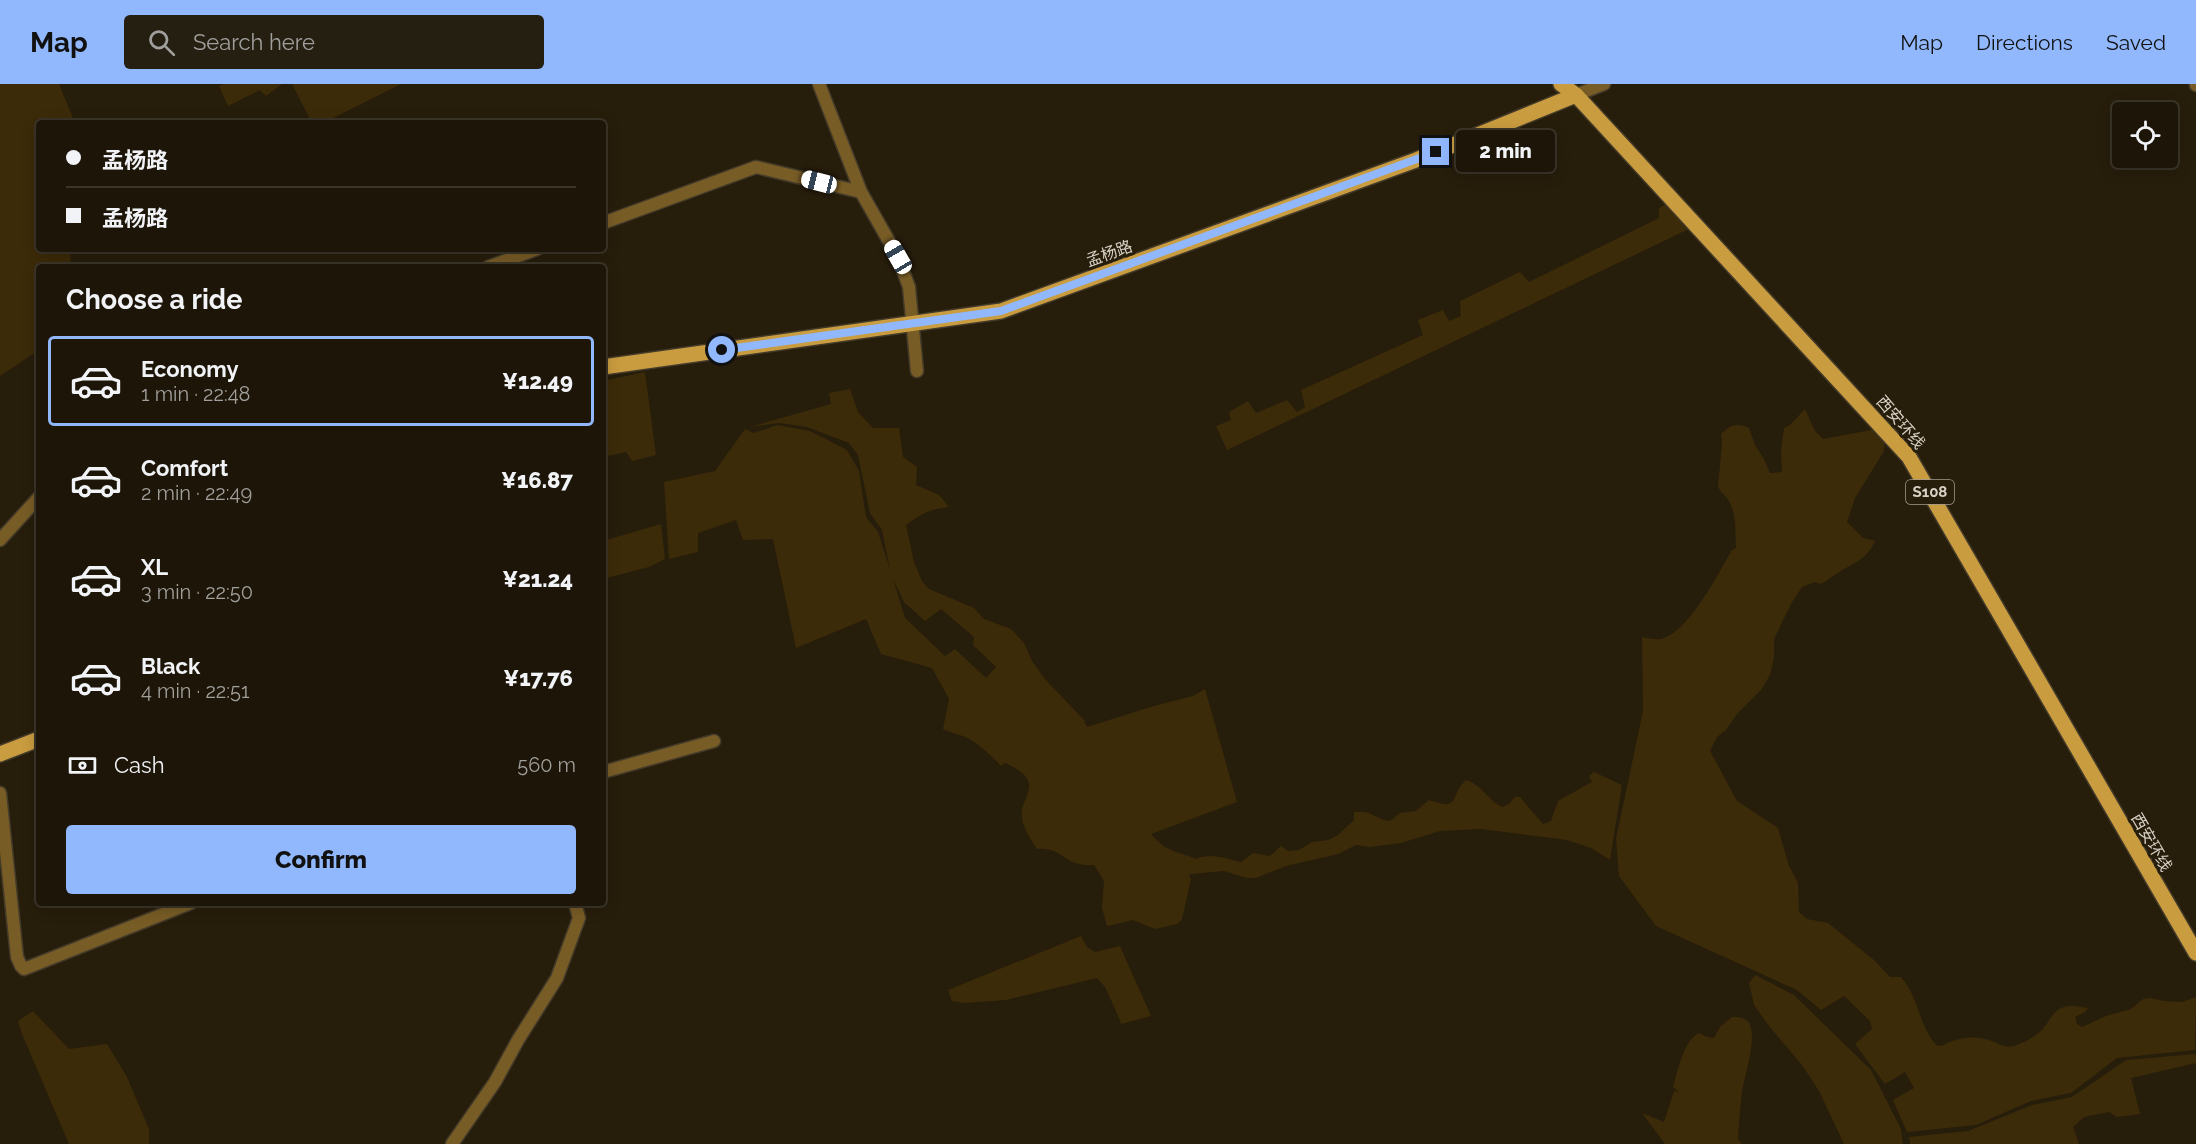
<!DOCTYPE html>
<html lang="en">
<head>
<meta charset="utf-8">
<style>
  :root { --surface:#1d1608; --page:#251f12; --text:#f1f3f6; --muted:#a09f9c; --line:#3b3529; --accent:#91b8fd }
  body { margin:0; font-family:Raleway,"Noto Sans SC",sans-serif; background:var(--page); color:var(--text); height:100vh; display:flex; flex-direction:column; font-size:22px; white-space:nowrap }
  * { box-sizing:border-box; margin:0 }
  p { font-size:20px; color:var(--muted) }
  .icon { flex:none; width:33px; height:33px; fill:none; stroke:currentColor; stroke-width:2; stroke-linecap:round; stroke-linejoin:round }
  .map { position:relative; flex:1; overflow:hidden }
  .drawer { position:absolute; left:36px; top:180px; width:570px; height:642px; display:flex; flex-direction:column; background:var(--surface); border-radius:6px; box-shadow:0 3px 15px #0003,0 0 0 2px var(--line) }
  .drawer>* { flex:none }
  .top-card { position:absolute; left:36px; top:36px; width:570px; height:132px; border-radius:6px; box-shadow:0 3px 15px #0003,0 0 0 2px var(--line); display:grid; align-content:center; height:132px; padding:0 30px; background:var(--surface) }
  .buttons { position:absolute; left:2112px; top:18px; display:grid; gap:12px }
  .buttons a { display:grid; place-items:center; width:66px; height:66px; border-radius:6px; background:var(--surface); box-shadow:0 3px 15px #0003,0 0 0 2px var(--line); font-size:30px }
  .end { position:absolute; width:27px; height:27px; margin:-14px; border:8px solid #91b8fd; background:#111; box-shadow:0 0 0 3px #111 }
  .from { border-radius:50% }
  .bubble { position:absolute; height:42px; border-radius:6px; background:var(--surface); box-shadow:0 3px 15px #0003,0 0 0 2px var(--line); font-size:20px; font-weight:800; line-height:42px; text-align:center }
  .car { position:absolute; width:18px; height:36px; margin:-18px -9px; border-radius:8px; box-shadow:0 0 4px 2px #0007; background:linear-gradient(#fff 24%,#345 0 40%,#fff 0 76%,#345 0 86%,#fff 0) }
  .top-card b { display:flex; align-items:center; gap:21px; height:57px; font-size:22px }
  .top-card b+b { border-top:2px solid var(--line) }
  .top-card i { width:15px; height:15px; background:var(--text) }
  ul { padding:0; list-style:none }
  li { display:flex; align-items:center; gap:18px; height:90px; margin:0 12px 9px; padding:0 18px; border:3px solid transparent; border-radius:6px }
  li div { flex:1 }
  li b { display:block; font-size:22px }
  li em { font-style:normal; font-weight:800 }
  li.selected { border-color:var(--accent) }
  li>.icon { width:54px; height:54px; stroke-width:1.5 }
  h2 { padding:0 30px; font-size:27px; line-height:72px }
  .pay { display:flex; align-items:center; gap:15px; height:66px; padding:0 30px; font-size:22px }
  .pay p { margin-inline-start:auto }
  .button { display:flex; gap:12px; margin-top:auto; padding:12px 30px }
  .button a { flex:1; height:69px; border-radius:6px; background:var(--accent); color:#111; font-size:24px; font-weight:800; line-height:69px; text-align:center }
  header { display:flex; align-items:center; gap:36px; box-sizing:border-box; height:84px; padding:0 30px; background:var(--accent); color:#111 }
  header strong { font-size:28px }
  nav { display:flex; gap:33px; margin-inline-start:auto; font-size:21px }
  .search { width:420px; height:54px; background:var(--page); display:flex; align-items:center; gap:15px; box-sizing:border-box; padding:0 21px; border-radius:6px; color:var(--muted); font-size:22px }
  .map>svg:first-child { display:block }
  .green { fill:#3c2b09; fill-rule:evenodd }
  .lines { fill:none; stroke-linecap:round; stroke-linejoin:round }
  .minor-casing { stroke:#433a29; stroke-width:15 }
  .major-casing { stroke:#433a29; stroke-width:18 }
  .minor { stroke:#785c26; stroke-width:12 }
  .major { stroke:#ca9c40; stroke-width:15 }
  .route { stroke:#91b8fd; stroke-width:8 }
  .labels { text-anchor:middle; stroke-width:6; stroke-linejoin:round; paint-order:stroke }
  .shield { fill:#271d0b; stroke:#a39b8e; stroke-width:1.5 }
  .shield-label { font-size:15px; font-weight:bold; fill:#d8d1c6 }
  .street-label { font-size:16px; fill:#d8d1c6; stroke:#271d0b }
</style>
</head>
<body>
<header>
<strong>Map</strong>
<div class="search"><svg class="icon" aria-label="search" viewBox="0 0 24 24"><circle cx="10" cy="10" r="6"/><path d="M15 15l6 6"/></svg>Search here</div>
<nav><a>Map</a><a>Directions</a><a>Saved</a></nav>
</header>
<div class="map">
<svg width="2196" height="1060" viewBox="0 0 2196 1060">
  <rect width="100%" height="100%" fill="#271d0b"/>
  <path class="green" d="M0,0H59L75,39H39V165H70L71,183H39V266L0,292Z
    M224,0H282L266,12L260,6L228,22L219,2Z
    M292,0H401L323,39H312Z
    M1667,120L1691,144L1227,366L1216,342L1231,336L1229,328L1248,317L1256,329L1287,316L1297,328L1305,323L1301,306L1423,251L1418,236L1443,226L1449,237L1461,232L1460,217L1520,188L1529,198L1659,134V124Z
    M645,288L656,371L632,377L626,368L603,373V297Z
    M850,305L858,328L873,344H899L903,373L917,383L916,401L939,411L949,423C931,425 920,430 906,441L914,478L922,497L929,505L974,524L984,535L1011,545L1024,559L1032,577L1044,594L1085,637L1084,638L1087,643L1154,622L1193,612L1205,605L1237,718L1151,750C1168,769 1174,766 1196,775C1210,768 1227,775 1241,778L1253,769L1270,772L1281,762L1288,767L1299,766L1312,758L1328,756L1338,751L1354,736V728C1373,726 1374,735 1390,737L1400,729L1416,727L1429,716C1462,728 1449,711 1466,696C1481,700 1488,716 1502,723L1509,720L1515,713H1520L1543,740L1551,737L1558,717L1592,698L1589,692L1594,688L1622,701L1610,776L1591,764L1567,756L1481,745L1440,747L1401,759L1370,763L1356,761L1338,770L1286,782L1256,794H1247L1224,787L1191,790L1189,791L1191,795L1182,835L1177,840L1155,845L1133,836L1107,842L1102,824L1104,797L1094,781C1089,781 1083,781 1079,780C1063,776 1058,763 1037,765C1030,754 1020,741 1022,726C1023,719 1028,712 1029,704C1031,691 1014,683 1005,679L1001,682C992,672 982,663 971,656C964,651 951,649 943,645L949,615L932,584L881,570L866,535L796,564L773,455L743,456L736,436L698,449V468L669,475L664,398L715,387L745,345L754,349L777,341L810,347L847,366L859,387L866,433L878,448L890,485L882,446L870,429L858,371L849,359L807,343L779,339L750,343L831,320L829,309ZM893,495L904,518L925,537L941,525L974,553L973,561L996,583L986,594L955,565L945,572L905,534Z
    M1805,325L1815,347L1823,355L1876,345L1885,356L1884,367L1855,414L1847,438L1863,454L1875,457C1865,478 1855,477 1838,489C1832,492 1827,497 1821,500L1815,498L1802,503L1791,520L1774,555V574L1770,591L1761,606L1737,630L1726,646L1717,653L1710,667L1737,717L1778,744L1789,782L1798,799L1799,828L1807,835L1828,839L1874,876L1890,893H1901C1919,913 1918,940 1936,961L1942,962C1958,953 1974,951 1992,957C1999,960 2005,964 2014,962C2024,959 2039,951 2045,942C2051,934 2054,926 2064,923C2071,920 2081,923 2088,924L2085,928L2075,933L2077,940L2082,943L2106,932L2131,925L2143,915L2150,914L2164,917L2182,918L2196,913L2195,966L2117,974L2071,1009L2031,1017L1976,1041L1907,1048L1893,1016L1914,1004L1905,988L1885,1000L1855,960L1872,945L1870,937L1844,912L1821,926L1797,906L1656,842L1619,792L1616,755L1643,627L1642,553C1648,554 1656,556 1661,555C1688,549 1718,490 1732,466L1736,464C1735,449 1737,433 1730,419C1727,412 1721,409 1718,403L1722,359L1721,350C1730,341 1736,338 1749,344L1755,361L1764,375L1770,389L1782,388L1781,366L1784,344L1790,341Z
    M661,440L665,475L649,483L603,495V457Z
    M1081,852L1087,863L1095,868L1120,862L1151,932L1121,940L1120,936L1105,903L1097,894L1006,916L964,919L952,917L948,906Z
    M1755,891L1794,911L1871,986L1901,1045L1903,1060H1844L1819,1007L1802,981L1769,942L1754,921L1749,899Z
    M33,927L69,965L107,960L126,991L149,1045V1060H69L22,950L18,937Z
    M1732,933C1738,933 1745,933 1749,939C1758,954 1744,993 1742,1008C1740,1024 1739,1040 1738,1055L1742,1060H1665L1642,1029L1664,1038L1674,1007L1679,1008L1673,1003C1678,987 1683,957 1699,949L1707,953L1714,954L1720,943Z
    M2196,970V979L2131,994L2140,1030L2117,1033L2109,1028L2084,1033L2073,1043L2079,1060H1910L1909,1053L1968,1047L2032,1021L2072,1013L2126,976Z"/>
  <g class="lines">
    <g class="minor-casing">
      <path id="minor" d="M819,0L861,108L898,173L909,203L917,287
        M2196,0V1
        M1576,11L1604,0
        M603,139L756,83L861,108
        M488,183L537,165
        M0,456L39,413
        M603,688L714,657
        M0,709L17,873L21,882L24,885L191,819
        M452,1060L495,998L518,956L557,894L579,834L575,819"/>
    </g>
    <g class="major-casing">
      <path id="major" d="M1561,0L1576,11L1909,373L2196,869
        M603,283L1001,227L1416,76L1576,11
        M0,670L39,655"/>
    </g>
    <use href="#minor" class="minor"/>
    <use href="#major" class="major"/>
  </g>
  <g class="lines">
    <path class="route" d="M722,266L1001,227L1436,68"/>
  </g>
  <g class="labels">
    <rect class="shield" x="1906" y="396" width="48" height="24" rx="4.5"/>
    <g class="shield-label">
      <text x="1930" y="413">S108</text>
    </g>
    <g class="street-label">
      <text transform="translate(1109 169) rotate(-20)" y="6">孟杨路</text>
      <text transform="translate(1901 338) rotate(49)" y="6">西安环线</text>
      <text transform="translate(2152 758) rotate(60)" y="6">西安环线</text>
    </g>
  </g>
</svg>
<div class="buttons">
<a><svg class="icon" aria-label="locate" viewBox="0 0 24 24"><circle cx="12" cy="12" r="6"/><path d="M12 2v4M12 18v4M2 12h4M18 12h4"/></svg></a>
</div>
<i class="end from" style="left:722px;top:266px"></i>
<i class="end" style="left:1436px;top:68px"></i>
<div class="bubble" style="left:1456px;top:46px;width:99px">2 min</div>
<i class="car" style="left:819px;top:98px;rotate:284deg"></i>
<i class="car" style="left:898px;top:173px;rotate:330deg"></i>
<div class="top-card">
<b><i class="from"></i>孟杨路</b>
<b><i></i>孟杨路</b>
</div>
<section class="drawer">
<h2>Choose a ride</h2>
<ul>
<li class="selected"><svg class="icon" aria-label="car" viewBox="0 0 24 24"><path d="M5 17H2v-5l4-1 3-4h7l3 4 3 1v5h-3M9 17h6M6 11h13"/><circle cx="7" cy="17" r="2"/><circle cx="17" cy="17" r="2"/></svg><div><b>Economy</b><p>1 min · 22:48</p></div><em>¥12.49</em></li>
<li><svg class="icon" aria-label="car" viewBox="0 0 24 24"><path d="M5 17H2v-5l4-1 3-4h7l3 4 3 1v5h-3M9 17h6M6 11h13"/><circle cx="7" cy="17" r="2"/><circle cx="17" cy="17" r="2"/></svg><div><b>Comfort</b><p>2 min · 22:49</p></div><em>¥16.87</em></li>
<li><svg class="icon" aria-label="car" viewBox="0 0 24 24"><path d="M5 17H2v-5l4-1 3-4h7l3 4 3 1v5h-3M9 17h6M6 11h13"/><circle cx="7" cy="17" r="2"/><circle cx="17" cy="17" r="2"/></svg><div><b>XL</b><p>3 min · 22:50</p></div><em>¥21.24</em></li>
<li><svg class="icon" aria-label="car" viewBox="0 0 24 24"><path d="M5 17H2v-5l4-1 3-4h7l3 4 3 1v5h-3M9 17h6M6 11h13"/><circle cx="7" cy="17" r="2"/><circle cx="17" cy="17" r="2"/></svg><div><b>Black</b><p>4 min · 22:51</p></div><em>¥17.76</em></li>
</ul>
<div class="pay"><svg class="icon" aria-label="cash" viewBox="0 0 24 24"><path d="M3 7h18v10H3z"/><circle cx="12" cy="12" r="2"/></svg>Cash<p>560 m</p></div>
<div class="button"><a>Confirm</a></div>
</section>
</div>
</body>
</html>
